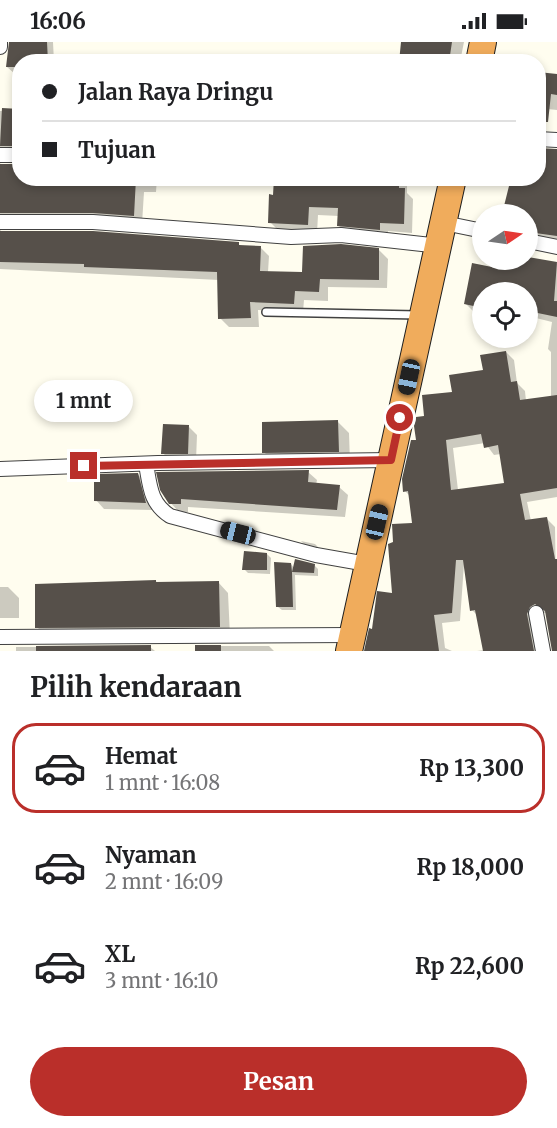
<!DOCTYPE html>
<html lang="id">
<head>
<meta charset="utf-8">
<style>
  :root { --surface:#fff; --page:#f6f6f6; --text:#202124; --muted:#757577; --line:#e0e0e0; --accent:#ba2f2a }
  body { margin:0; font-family:Merriweather,serif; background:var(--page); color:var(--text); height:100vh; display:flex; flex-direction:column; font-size:22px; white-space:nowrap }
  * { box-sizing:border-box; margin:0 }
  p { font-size:20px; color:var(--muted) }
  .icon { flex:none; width:33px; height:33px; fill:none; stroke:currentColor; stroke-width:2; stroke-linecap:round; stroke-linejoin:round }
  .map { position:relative; height:609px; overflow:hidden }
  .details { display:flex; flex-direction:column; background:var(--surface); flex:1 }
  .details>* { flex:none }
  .top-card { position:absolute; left:12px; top:12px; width:534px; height:132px; border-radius:24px; box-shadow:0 3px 9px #0003; display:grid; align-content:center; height:132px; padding:0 30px; background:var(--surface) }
  .needle { width:39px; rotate:77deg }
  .fabs { position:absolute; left:472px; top:162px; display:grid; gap:12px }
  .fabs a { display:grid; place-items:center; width:66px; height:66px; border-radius:50%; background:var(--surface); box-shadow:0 3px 9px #0003; font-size:30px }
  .end { position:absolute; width:27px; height:27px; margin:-14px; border:8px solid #ba2f2a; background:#fff; box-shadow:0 0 0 3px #fff }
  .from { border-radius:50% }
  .bubble { position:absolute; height:42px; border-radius:21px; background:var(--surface); box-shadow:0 3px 9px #0003; font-size:20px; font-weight:700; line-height:42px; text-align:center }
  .car { position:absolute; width:18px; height:36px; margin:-18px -9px; border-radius:8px; box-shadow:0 0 4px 2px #0007; background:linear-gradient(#222 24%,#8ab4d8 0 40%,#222 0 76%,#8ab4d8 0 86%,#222 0) }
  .top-card b { display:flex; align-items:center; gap:21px; height:57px; font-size:22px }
  .top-card b+b { border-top:2px solid var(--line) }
  .top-card i { width:15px; height:15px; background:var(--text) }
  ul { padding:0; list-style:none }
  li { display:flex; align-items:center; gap:18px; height:90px; margin:0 12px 9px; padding:0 18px; border:3px solid transparent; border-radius:24px }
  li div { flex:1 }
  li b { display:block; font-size:22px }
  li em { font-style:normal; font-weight:700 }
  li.selected { border-color:var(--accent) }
  li>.icon { width:54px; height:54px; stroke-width:1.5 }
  h2 { padding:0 30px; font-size:27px; line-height:72px }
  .primary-button { display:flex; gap:12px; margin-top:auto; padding:12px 30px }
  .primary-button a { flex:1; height:69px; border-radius:36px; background:var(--accent); color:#fff; font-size:24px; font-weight:700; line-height:69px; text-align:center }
  .status { display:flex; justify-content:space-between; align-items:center; height:42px; padding:0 30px; background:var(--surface); direction:ltr }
  .status svg { height:16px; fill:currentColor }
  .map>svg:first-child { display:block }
  .shadow { fill:#0003; fill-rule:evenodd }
  .building { fill:#56504a; fill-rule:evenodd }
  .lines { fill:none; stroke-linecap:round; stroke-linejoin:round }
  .lane-casing { stroke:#414141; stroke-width:10 }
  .street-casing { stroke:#414141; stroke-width:16 }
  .highway-casing { stroke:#1f1f1f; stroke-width:28 }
  .lane { stroke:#fff; stroke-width:7 }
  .street { stroke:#fff; stroke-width:14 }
  .highway { stroke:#f0ac5c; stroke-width:26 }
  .route { stroke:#ba2f2a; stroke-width:8 }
</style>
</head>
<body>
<div class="status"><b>16:06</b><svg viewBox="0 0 49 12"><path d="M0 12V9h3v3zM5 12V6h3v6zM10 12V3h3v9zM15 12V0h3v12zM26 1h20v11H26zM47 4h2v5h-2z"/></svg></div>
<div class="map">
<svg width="557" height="609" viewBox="0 0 557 609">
  <rect width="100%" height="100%" fill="#fffdef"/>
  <path class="shadow" d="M10,0H53L54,20H20V32H15L7,25Z
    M403,0H464L460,20H401Z
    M557,34V68L538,66Z
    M20,68V112L1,117L0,123L20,136H157L156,150H144L142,182L0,185L1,190L260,205L269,214L268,230L304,232L379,208L388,217L387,246L328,245V259L304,258L303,270L258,268L259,285H229L220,276L219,238L0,227V69Z
    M557,110V207L528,202V172H504L512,136H538Z
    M276,136H407V151L413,157L412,191L388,189V196L347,192L339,184V174L318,173L317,191L279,189L270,180Z
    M528,216L557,222V455L527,460L531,479L547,477L555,485L557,609H553L547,571H539L540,609H477L484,608L478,574L472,568L464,522L460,579L442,581L445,606L452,609H366L373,588L394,553L414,482L411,455L405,449L426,375L506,310L514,318L517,341L525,349L526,359L551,355V310L548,307L552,280L528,274V250H483V272L474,270L466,262L499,228L501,218ZM485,401L494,413L501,412L506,442L458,448L453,406Z
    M337,379L349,391L350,421L275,422L264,410Z
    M189,385L197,393L196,419L171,420L163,411Z
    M308,430L317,438L316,443L339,445L348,453L345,475L188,465V470H179L167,457Z
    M138,432L146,441L153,468L104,467L96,458Z
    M301,499L315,502L319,506L304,502Z
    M267,512L271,516L270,532L248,531L244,527Z
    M291,522L294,526L314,523L318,527V534L295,533L296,568H282L278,565Z
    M156,539L158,542L218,540L228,551L230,594L47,595L37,585Z
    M0,545H8L19,556V576H0Z
    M196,604H269L274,609H196Z
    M16,605H150L155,609H16Z"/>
  <path class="building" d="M9,0H47L48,20H20V25H6Z
    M401,0H452L449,20H399Z
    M538,30L557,32V53L551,52L548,80H538Z
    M2,66L20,67V104H0Z
    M538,106L557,107V194L528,190V172H502L511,136H538Z
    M0,122H20V136H136L134,174L93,171H0Z
    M274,136H399V146H405L404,182L380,181V188L337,184L338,166L309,165L308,183L268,181L269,152L273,153Z
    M0,189H93L239,200V203L261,204L260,229L302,230L303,204L341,202L379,206V238L320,237L319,250L295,249L294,262L250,260L251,276L218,277L217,230L84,225V222L0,220Z
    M528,215L557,220L554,259H557V275L528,269V250H483V266L464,262L472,221L497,226L499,218H528Z
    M506,309L511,340L517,339L520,358L557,353V446L520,452L525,478L547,475L555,517H557V609H552L545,569L535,562L530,565L527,572L534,609H483L475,568L470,569L463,518H456L452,571L434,573L439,609H364L369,586L372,587L377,549L392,551L388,502L393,500L392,482L412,481L408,449L403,450L402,437L411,398H416L414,384L416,375L424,374L422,353L452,350L449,333L483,328L480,313ZM481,392L484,406L498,403L504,441L451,448L446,398Z
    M338,378L339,410L262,411V380Z
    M163,382L189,383L188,412H161Z
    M309,428L308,440L340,443L337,468L181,457V462H169L160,448L156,430Z
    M138,431L146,461L94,459V432Z
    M244,509L267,511V528H242Z
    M295,517L315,522L314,531L292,530L293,565H276L274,520L291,521L292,530Z
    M156,538V540L219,539L220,585L35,586V542Z
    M151,603V609H36V604Z
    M195,603H221V609H195Z"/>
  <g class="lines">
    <g class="lane-casing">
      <path id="lane" d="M266,270L418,273"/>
    </g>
    <g class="street-casing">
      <path id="street" d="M0,5V0
        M538,97L557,98
        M0,113H20
        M0,180H93L291,195L341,193L440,204
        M444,181L483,189
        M528,199L557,205
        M146,422C150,444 150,461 170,474L316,513L367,522
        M0,427L158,421L391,418
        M536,571L543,609
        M0,595L353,593"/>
    </g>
    <g class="highway-casing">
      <path id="highway" d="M479,20L483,0
        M349,609L453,136"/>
    </g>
    <use href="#lane" class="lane"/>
    <use href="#street" class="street"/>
    <use href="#highway" class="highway"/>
  </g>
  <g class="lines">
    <path class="route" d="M84,424L391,418L400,376"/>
  </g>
</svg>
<div class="fabs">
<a><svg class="needle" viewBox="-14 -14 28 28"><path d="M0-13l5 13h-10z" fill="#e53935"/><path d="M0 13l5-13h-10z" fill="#757577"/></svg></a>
<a><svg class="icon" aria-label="locate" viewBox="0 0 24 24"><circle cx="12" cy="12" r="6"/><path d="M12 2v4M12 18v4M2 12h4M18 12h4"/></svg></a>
</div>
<i class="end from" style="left:400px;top:376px"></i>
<i class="end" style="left:84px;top:424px"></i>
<div class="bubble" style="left:34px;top:338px;width:99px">1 mnt</div>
<i class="car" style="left:409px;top:335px;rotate:192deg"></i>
<i class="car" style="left:377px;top:480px;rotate:13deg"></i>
<i class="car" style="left:238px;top:491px;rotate:284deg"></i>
<div class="top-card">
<b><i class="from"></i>Jalan Raya Dringu</b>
<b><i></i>Tujuan</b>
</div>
</div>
<section class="details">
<h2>Pilih kendaraan</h2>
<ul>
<li class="selected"><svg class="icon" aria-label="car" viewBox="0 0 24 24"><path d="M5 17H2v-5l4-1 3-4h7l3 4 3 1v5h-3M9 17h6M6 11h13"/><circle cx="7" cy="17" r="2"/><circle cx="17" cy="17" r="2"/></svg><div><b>Hemat</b><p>1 mnt · 16:08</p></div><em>Rp 13,300</em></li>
<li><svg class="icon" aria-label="car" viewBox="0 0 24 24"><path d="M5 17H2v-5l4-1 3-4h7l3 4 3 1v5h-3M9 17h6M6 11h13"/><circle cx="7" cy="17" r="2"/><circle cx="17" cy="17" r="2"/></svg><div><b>Nyaman</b><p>2 mnt · 16:09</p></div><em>Rp 18,000</em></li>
<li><svg class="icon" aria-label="car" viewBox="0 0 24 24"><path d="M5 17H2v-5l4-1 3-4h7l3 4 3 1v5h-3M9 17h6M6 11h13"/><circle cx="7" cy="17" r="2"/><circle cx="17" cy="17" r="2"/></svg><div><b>XL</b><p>3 mnt · 16:10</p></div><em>Rp 22,600</em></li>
</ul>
<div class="primary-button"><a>Pesan</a></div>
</section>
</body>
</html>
